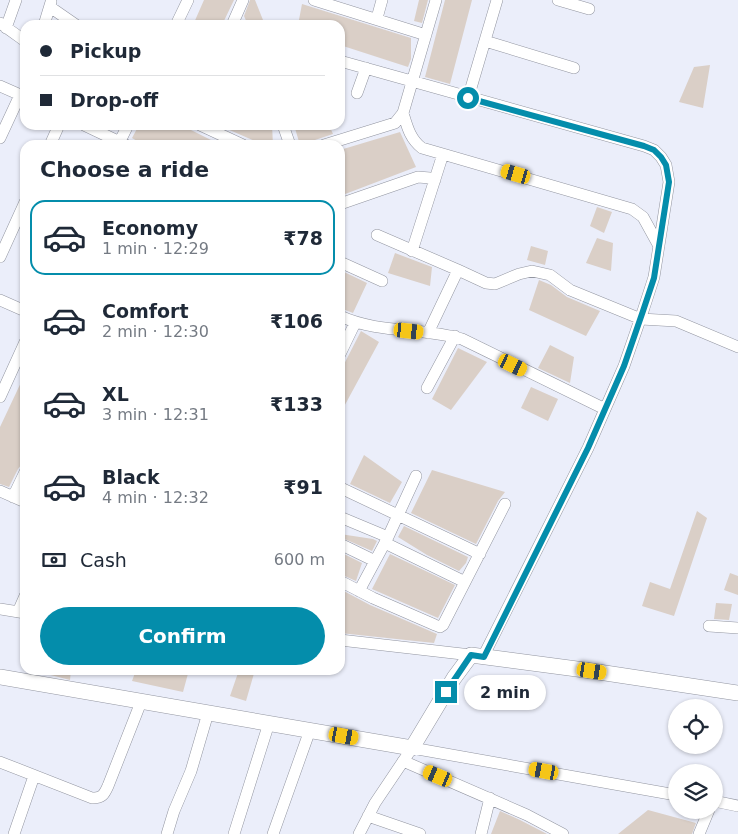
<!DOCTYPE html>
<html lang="en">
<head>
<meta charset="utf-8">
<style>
  :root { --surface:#fff; --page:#f6f6f7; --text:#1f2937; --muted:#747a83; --line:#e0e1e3; --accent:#048dab }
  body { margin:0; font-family:"DejaVu Sans",sans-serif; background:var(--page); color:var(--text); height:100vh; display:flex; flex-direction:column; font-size:19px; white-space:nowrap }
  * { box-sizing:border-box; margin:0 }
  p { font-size:16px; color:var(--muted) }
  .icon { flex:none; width:28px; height:28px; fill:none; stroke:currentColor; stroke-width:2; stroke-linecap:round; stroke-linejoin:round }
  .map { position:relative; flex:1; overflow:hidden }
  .drawer { position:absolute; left:20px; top:140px; width:325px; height:535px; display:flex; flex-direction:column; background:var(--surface); border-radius:15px; box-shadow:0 1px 4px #0004 }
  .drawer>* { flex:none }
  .top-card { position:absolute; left:20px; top:20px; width:325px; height:110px; border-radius:15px; box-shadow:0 1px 4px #0004; display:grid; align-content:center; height:110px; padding:0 20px; background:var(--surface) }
  .tools { position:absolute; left:668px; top:699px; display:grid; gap:10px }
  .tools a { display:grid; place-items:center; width:55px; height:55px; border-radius:50%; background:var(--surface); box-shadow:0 1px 4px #0004; font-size:25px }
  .end { position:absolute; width:22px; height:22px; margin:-11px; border:6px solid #048dab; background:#fff; box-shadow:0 0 0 2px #fff }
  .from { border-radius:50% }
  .bubble { position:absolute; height:35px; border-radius:18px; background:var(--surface); box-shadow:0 1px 4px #0004; font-size:16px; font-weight:600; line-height:35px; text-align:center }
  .car { position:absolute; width:15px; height:30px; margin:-15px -8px; border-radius:6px; box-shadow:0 0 4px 1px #0007; background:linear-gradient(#f5c518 24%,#345 0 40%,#f5c518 0 76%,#345 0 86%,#f5c518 0) }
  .top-card b { display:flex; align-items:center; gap:18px; height:48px; font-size:19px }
  .top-card b+b { border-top:1px solid var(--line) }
  .top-card i { width:12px; height:12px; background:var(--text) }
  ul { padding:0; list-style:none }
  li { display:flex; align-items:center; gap:15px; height:75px; margin:0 10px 8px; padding:0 10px; border:2px solid transparent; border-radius:15px }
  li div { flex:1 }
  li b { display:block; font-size:19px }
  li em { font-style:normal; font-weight:600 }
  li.selected { border-color:var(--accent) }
  li>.icon { width:45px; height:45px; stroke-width:1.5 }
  h2 { padding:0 20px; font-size:22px; line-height:60px }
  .pay { display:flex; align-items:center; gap:12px; height:55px; padding:0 20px; font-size:19px }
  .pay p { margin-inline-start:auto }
  .primary-button { display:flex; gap:10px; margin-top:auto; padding:10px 20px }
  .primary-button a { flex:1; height:58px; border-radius:30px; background:var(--accent); color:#fff; font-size:20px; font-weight:600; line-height:58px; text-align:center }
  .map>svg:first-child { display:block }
  .building { fill:#dacfc7 }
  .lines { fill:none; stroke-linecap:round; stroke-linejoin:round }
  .minor-casing { stroke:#9295a0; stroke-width:12 }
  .major-casing { stroke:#9295a0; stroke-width:16 }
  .minor { stroke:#fff; stroke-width:11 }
  .major { stroke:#fff; stroke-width:15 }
  .route { stroke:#048dab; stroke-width:6 }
</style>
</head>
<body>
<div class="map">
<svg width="738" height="834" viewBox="0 0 738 834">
  <rect width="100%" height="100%" fill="#ebeefa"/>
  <path class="building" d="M204,0H234L222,25H193Z
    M250,0H255L265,25H248L244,16Z
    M419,0H428L422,23L414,21Z
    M445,0H472L450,84L425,77Z
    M302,4L411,38V59L408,67L340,45V25H298Z
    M710,65L703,108L679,102L694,67Z
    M139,125H181L221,145H144L132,138Z
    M218,125H272L273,145H264Z
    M294,125H329L333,134L300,145Z
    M400,132L416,167L340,196V150Z
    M597,207L612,212L604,233L590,226Z
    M597,238L613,243L611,271L586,263Z
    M531,246L548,251L545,265L527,260Z
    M395,253L432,267L430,286L388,273Z
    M340,270L367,283L353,313L340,308Z
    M539,280L551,285L567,297L600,311L586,336L529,310Z
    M361,331L379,342L340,414V372Z
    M550,345L574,357L570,383L538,368Z
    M458,348L487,362L451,410L432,399Z
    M25,374V460L18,469L9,487L0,484V427Z
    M531,387L558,399L548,421L521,408Z
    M364,455L402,482L390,503L350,484Z
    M432,470L505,492L498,501L476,544L411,513Z
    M697,511L707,518L674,616L642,606L650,582L670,589Z
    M404,526L468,557L466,563L459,571L427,555L398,537Z
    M340,534L373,539L377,541L372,551L340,537Z
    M340,552L362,563L356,581L340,574Z
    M390,554L455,585L438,618L372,589Z
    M730,573L738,576V595L724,590Z
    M340,589L370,605L437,634L434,643L340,633Z
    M716,603L732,604L729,620L714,619Z
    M43,670H71L70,680L43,673Z
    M136,670H189L183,692L132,681Z
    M239,670H255L246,701L230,696Z
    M648,810L696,823L692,834H618Z
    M500,811L520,820L547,834H491Z"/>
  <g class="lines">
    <g class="minor-casing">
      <path id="minor" d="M314,0L426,35
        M558,0L589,9
        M50,7L76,25
        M377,18L382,0
        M0,23L25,41
        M44,25L51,2
        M176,25L188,0
        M232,25L243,0
        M6,28L16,0
        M485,41L574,68
        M340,61L644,146L654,150L661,157L666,165L669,182L654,277L643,311L624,366L588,448L483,657
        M0,86L25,97
        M357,93L366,68
        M468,98L497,0
        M403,113C407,126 410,139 422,148L632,209L643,217L659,246
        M84,125L126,145
        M200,125L243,145
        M283,125L290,145
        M0,138L20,95
        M50,145L59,125
        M118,145L128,125
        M324,145L395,123L403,113L436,0
        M340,204L418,177L430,178L435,180
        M377,235L458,270L428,333
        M412,251L443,154
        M0,257L25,202
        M340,262L382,281
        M458,270L486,283L495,284L519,274L532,271L550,275L570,290L641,319L676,321L738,347
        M0,300L25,311
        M340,316C379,334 422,327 462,339L605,409
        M340,354L355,323
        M427,388L455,336
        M0,397L25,342
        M343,489L480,554
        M0,491L25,502
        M13,497L25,472
        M340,517L388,537
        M385,543L465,582
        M340,544L375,561
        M340,581L373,598L435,625L440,627L443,625L505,504
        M359,591L388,537L416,476
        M0,609L25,613
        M18,612L25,596
        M709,626L738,628
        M340,640L471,655
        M403,761L527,815L563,834
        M0,762L92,798C102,798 104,795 108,786L141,702
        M714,801L738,806
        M368,816L420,834
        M14,834L34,776
        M167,834L174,811L191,771L208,713
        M234,834L269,723
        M273,834L310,730
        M359,834L375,803L412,748L676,795
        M481,834L490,798
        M699,834L709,810"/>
    </g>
    <g class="major-casing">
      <path id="major" d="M0,677L412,748L454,678L471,655L592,671L738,693"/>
    </g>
    <use href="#minor" class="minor"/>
    <use href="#major" class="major"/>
  </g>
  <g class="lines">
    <path class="route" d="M446,692L471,655L484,657L588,448L624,366L643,311L654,278L669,182L666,165L661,157L654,150L644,146L468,98"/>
  </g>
</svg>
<div class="tools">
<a><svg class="icon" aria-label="locate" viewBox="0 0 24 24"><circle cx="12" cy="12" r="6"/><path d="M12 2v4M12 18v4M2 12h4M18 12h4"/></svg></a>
<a><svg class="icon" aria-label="layers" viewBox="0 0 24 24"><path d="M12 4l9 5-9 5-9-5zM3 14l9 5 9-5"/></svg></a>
</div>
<i class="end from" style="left:468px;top:98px"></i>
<i class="end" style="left:446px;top:692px"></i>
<div class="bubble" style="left:464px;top:675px;width:82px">2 min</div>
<i class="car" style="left:516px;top:174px;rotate:286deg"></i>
<i class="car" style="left:409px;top:331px;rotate:96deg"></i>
<i class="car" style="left:513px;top:365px;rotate:116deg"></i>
<i class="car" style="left:592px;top:671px;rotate:99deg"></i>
<i class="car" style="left:344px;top:736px;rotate:100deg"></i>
<i class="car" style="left:544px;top:771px;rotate:280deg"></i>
<i class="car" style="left:438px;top:776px;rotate:293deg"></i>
<div class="top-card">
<b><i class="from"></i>Pickup</b>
<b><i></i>Drop-off</b>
</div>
<section class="drawer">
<h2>Choose a ride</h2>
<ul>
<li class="selected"><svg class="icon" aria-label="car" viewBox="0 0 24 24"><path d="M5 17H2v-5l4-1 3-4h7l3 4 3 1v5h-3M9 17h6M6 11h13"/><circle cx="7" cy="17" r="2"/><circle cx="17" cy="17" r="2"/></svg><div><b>Economy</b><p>1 min · 12:29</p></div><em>₹78</em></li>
<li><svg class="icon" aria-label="car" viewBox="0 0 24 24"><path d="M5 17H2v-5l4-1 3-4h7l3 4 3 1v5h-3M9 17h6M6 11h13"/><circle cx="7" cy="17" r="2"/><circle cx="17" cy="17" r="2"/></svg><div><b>Comfort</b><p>2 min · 12:30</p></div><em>₹106</em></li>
<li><svg class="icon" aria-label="car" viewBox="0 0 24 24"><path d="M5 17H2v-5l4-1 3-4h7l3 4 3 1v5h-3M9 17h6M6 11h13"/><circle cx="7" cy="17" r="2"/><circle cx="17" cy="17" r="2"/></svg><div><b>XL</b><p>3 min · 12:31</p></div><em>₹133</em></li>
<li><svg class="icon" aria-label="car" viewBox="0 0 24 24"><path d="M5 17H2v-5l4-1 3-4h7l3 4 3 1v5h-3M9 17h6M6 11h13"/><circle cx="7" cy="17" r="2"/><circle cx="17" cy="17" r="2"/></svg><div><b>Black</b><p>4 min · 12:32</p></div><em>₹91</em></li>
</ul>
<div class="pay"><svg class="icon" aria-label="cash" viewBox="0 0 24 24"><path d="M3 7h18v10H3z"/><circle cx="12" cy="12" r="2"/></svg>Cash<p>600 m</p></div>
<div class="primary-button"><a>Confirm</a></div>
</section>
</div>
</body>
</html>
